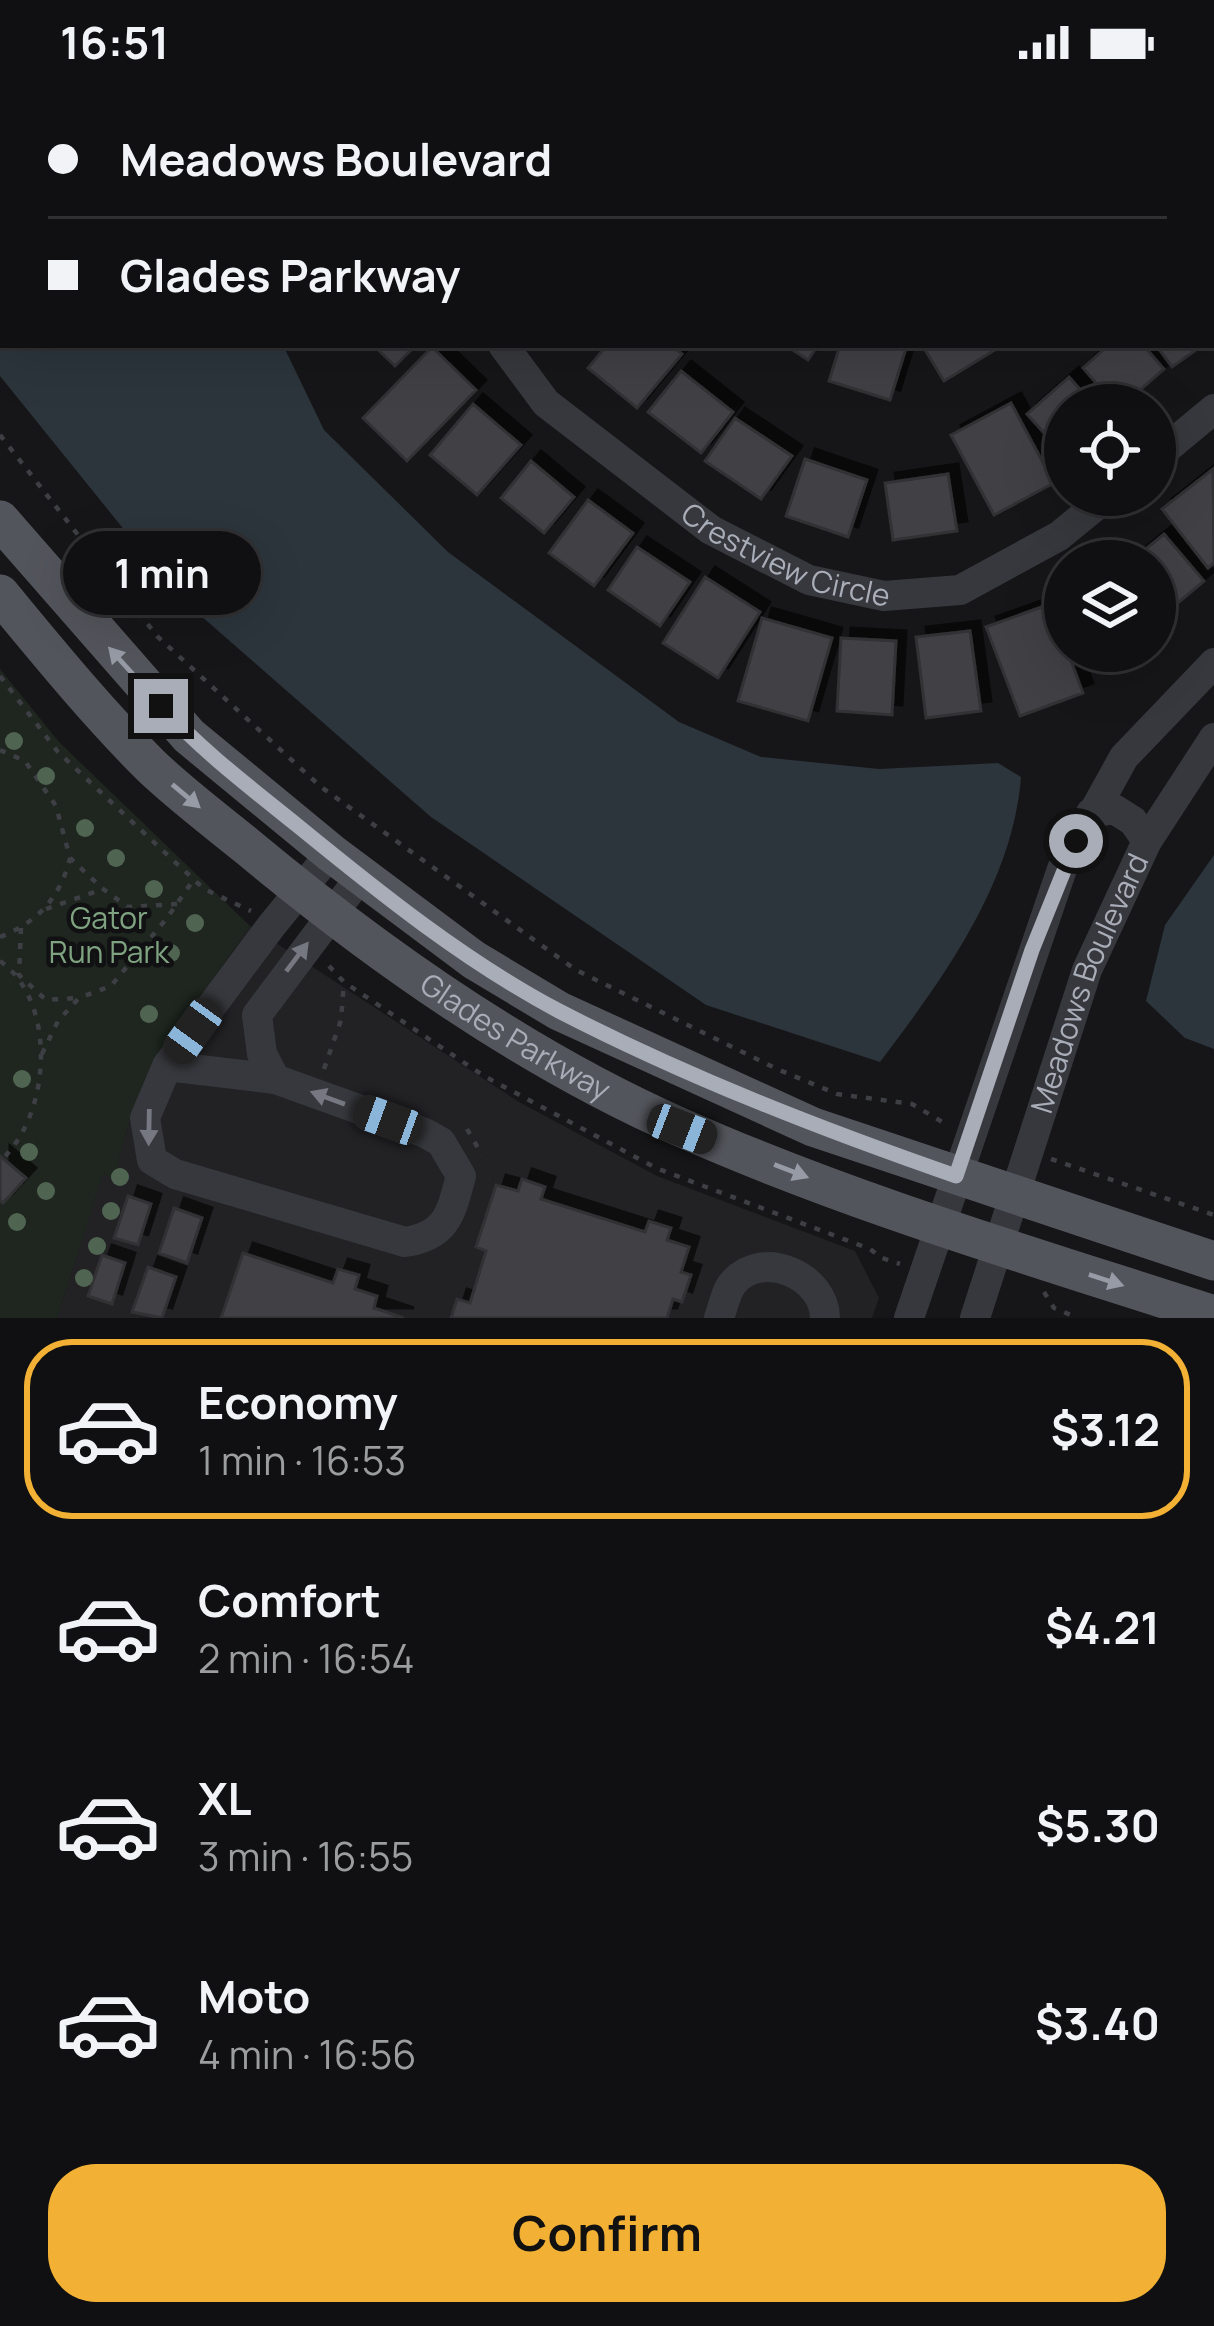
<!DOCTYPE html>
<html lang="en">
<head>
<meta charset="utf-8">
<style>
  :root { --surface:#101012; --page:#1e1e20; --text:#f1f3f6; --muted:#9c9d9f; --line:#303032; --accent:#f2b134 }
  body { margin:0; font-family:Manrope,sans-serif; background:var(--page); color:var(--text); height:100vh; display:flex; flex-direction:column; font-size:45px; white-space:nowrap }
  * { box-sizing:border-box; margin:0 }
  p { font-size:39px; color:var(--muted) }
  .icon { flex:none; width:66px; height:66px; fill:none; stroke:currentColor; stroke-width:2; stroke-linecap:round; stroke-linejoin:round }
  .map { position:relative; height:1234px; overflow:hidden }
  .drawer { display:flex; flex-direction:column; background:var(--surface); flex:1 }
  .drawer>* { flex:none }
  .top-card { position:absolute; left:0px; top:0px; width:1215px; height:264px; box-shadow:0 12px 48px #0002,0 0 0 3px var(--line); display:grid; align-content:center; height:264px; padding:0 48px; background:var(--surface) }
  .tools { position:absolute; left:1044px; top:300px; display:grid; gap:24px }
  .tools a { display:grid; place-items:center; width:132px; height:132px; border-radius:50%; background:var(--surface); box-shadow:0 12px 48px #0002,0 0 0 3px var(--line); font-size:60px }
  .end { position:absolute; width:54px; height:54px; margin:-27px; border:15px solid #a8adb8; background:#111; box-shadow:0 0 0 6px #111 }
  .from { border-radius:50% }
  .bubble { position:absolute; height:84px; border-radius:42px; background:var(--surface); box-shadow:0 12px 48px #0002,0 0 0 3px var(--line); font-size:39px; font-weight:700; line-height:84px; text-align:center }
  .car { position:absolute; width:36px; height:72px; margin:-36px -18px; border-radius:15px; box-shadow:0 0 9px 3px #0007; background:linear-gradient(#222 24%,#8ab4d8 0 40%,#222 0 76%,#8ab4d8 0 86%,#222 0) }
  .top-card b { display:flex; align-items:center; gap:42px; height:114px; font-size:45px }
  .top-card b+b { border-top:3px solid var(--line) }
  .top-card i { width:30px; height:30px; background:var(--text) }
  ul { padding:21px 0 0; list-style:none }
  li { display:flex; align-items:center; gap:36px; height:180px; margin:0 24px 18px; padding:0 24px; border:6px solid transparent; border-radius:48px }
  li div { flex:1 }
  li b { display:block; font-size:45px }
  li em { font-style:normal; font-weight:700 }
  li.selected { border-color:var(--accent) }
  li>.icon { width:108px; height:108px; stroke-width:1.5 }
  .action { display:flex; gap:24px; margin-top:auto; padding:24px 48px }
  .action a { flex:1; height:138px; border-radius:48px; background:var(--accent); color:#111; font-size:48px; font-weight:700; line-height:138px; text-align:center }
  .status { display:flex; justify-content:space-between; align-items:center; height:84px; padding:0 60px; background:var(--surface); direction:ltr }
  .status svg { height:33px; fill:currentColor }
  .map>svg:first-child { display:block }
  .built { fill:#222225 }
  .green { fill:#1e261f }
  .water { fill:#2c353c }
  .building { fill:#404145; stroke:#303034; stroke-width:3; filter:url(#shadow) }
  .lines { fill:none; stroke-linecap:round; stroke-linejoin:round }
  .path { stroke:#3d3f44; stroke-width:4.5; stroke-dasharray:6 9; stroke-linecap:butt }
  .minor { stroke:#37383d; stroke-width:30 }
  .major { stroke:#53555c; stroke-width:39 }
  .tree { fill:#506452 }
  .oneway { fill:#979ba6 }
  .oneway2 { fill:#757881 }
  .route { stroke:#a8adb8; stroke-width:15 }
  .labels { text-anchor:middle; stroke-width:9; stroke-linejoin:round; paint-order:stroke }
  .street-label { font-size:30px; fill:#a8adb8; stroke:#111113 }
  .park-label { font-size:30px; fill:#7fa381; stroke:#111113 }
</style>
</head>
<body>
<div class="status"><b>16:51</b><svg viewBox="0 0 49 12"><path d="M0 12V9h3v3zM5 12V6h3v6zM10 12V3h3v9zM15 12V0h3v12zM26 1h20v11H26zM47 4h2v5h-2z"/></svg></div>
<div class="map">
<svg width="1214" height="1234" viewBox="0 0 1214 1234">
  <defs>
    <filter id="shadow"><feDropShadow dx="10" dy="-10" stdDeviation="0" flood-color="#0009"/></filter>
  </defs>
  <rect width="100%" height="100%" fill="#161618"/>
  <path class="built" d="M250,842L519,1018L657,1092L855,1167L879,1214L872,1234H57L103,1089L114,1093L130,1035L154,980Z"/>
  <path class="green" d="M0,585L59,658L250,842L154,980L130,1035L114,1094L103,1090L57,1234H0Z"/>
  <path class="water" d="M0,0L122,3H3V261H283L324,346L448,468L679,638L761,673L879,685L998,679L1021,693C1013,799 943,895 880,978L706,921L431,733L176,510L0,292Z
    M1214,771V965L1185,954L1146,917L1165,841Z"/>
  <path class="building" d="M172,0H238L172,3Z
    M755,0H823L824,3H756Z
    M838,0H899V3H838Z
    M910,0H974V3H910Z
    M992,0H1049V3H992Z
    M373,261H416L395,282Z
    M607,261H670L682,270L637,324L588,284Z
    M785,261H818L808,276Z
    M840,261H907L890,316L829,297Z
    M922,261H996L998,264L944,297Z
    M1109,261H1143L1164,285L1123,321H1115L1083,284Z
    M1156,261H1203L1172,283Z
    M432,263L476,306L407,377L363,334Z
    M681,287L733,328L701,369L648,328Z
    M1069,293L1094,321H1065V372L1027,330Z
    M1011,319L1054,399L994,431L951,351Z
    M473,320L521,361L477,411L430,371Z
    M735,334L792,372L761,415L705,377Z
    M805,375L867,396L848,453L786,432Z
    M531,377L574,413L544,449L501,414Z
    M1213,385L1214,479L1208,484L1162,425Z
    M948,390L957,447L893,456L885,399Z
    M588,416L633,449L594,502L549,469Z
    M1164,450L1204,497L1159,535L1155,531V477H1131Z
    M637,463L690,498L660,542L608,506Z
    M705,493L760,528L718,594L663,559Z
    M1050,520L1083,609L1020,632L986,543Z
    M762,534L832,554L808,637L738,617Z
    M970,547L981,627L926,634L916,553Z
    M841,554L896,557L892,631L837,627Z
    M1096,567H1136L1110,586Z
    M0,1072L26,1094L3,1119L0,1116Z
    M522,1095L545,1103L541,1115L645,1148L649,1137L671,1144L667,1156L689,1163L681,1188L691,1191L682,1218L673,1215L667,1234H451L457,1215L470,1219L486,1167L476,1163L496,1101L518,1107Z
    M128,1112L151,1120L138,1161L114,1154Z
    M174,1124L202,1134L187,1179L159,1169Z
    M243,1169L333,1199L338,1185L359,1191L355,1205L377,1212L374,1224L404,1234H221Z
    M102,1171L125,1179L112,1220L88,1212Z
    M148,1183L176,1193L162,1234L132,1228Z"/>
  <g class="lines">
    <path class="path" d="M0,351L157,552L321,703L576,886L777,985L837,1010L912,1020L949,1042
      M0,592L58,668L144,749L204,805L251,827
      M0,666L25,677L56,722L70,774L103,805L128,823L177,820
      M46,825L103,805
      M21,844L19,891L46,916L77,914
      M0,853C38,838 60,814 70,774
      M0,877C58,918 51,1032 0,1077
      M329,882L344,898L484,992L656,1084L870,1165L882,1174L900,1180
      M42,970L58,937L79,914L111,902L167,834L192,798
      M324,985L341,936L344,898
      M467,1045L482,1071
      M1051,1075L1214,1131
      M1044,1208L1054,1224L1078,1234"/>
    <g class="minor">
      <path d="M294,3V0"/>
      <path d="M360,3V0"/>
      <path d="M469,3L471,0"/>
      <path d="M1127,3L1128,0"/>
      <path id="s1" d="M503,261L546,319L711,446L809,496L884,512L960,506L1059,452L1109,411"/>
      <path d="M1155,374L1214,325"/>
      <path d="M1091,729L1114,725L1133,737L1147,757"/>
      <path d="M167,982L275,995L425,1049L441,1058L461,1092C451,1129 447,1152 405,1158L175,1090L152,1076L145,1034L167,982L272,841L331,769"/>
      <path d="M275,995L262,970L257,931L361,792"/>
      <path d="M719,1234C723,1223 726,1207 733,1199C762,1164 825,1192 825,1234"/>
      <path d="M909,1234L1062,785L1124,673L1214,579"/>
      <path id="s2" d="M975,1234L1087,886L1147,757L1214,654"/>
    </g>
    <g class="major">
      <path d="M0,436L189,652L331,769L474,876L559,927L813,1043L1214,1177"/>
      <path id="s3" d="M0,510C48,568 96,627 150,681C180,710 215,736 248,763C379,872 525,975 682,1044C854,1120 1035,1173 1214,1231"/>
    </g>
  </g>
  <g class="tree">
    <circle cx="14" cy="657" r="9"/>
    <circle cx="46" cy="692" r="9"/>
    <circle cx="85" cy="744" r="9"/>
    <circle cx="116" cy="774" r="9"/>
    <circle cx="154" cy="805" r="9"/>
    <circle cx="195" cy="839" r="9"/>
    <circle cx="171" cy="869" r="9"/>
    <circle cx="149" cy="930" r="9"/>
    <circle cx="22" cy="995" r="9"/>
    <circle cx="29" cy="1068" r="9"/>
    <circle cx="120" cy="1093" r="9"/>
    <circle cx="46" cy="1107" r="9"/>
    <circle cx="111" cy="1127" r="9"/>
    <circle cx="17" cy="1138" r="9"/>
    <circle cx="97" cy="1162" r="9"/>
    <circle cx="84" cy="1194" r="9"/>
  </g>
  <defs><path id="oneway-solid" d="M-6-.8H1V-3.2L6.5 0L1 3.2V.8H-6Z" transform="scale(3)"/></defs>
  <g class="oneway">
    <use href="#oneway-solid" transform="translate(121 577) rotate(-132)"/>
    <use href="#oneway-solid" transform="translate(186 712) rotate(40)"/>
    <use href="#oneway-solid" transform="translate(791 1087) rotate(21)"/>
    <use href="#oneway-solid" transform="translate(1106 1196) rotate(18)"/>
  </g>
  <g class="oneway2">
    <use href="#oneway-solid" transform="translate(297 873) rotate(-53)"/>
    <use href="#oneway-solid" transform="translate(328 1014) rotate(-160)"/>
    <use href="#oneway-solid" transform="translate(149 1043) rotate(91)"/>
  </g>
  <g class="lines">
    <path class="route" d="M161,622C202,667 251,704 298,742C380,809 466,878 559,927C687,993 821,1045 956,1092L1032,866L1076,757"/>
  </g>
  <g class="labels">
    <g class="street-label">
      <text dy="10" stroke="none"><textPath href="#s1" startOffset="360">Crestview Circle</textPath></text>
      <text dy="10" stroke="none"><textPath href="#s2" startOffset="354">Meadows Boulevard</textPath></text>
      <text dy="10" stroke="none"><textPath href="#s3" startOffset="684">Glades Parkway</textPath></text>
    </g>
    <g class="park-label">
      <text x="109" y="845">Gator<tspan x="109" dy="34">Run Park</tspan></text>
    </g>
  </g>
</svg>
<div class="tools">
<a><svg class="icon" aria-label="locate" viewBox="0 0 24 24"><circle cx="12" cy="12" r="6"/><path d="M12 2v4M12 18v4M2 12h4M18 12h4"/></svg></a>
<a><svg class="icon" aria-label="layers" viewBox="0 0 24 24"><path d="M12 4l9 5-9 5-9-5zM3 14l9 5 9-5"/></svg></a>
</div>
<i class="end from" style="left:1076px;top:757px"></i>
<i class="end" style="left:161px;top:622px"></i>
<div class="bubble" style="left:63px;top:447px;width:198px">1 min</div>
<i class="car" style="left:193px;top:947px;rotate:216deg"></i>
<i class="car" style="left:388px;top:1036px;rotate:290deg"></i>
<i class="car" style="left:682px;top:1045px;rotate:111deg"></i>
<div class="top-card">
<b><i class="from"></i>Meadows Boulevard</b>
<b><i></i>Glades Parkway</b>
</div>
</div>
<section class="drawer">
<ul>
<li class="selected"><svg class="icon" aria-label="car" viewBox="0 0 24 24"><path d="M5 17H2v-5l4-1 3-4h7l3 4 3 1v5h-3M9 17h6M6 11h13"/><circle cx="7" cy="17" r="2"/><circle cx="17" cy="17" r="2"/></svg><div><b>Economy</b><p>1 min · 16:53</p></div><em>$3.12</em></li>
<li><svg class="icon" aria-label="car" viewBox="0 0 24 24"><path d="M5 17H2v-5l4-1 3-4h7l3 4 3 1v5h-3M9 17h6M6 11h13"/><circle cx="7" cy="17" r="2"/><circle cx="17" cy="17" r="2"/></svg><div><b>Comfort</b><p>2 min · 16:54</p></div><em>$4.21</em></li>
<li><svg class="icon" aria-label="car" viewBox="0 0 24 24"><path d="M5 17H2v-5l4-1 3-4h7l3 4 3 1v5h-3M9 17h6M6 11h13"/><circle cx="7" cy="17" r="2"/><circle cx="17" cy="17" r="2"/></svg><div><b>XL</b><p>3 min · 16:55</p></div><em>$5.30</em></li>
<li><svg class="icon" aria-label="car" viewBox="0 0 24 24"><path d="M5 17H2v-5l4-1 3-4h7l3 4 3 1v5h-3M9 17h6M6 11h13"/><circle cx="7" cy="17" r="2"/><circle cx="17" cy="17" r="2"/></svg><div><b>Moto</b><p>4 min · 16:56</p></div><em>$3.40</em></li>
</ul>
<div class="action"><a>Confirm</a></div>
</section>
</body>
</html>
